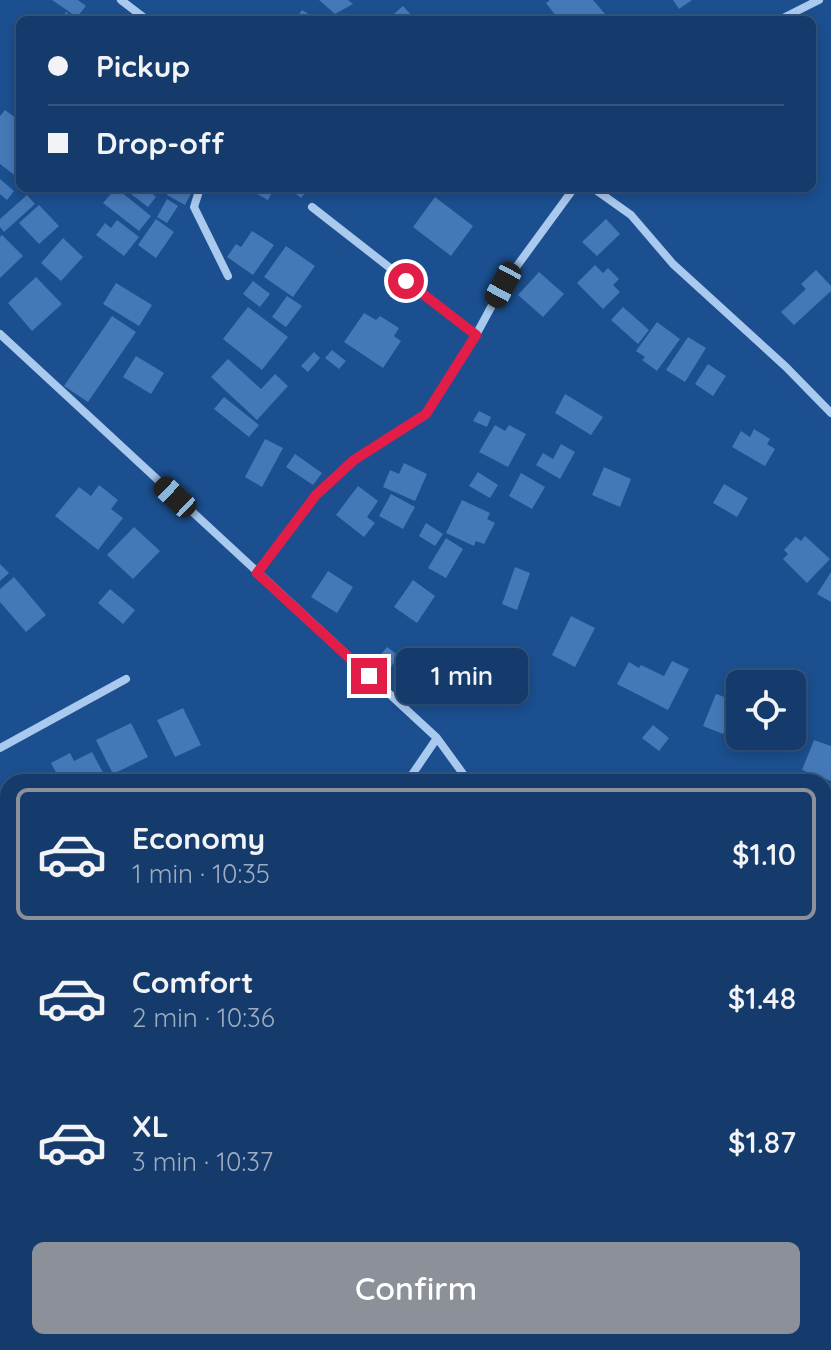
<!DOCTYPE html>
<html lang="en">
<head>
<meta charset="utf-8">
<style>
  :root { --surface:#143b6b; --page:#214673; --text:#f1f3f6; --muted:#9dadc1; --line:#33557e; --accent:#8c9099 }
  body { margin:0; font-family:Quicksand,sans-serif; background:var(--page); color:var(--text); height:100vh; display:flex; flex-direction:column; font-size:30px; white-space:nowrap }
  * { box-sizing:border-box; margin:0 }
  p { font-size:26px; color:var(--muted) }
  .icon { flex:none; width:44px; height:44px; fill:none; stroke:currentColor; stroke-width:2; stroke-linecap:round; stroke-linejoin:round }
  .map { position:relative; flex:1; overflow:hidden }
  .sheet { position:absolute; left:0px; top:774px; width:832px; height:576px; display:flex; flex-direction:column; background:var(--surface); border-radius:24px 24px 0 0; box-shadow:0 4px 12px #0003,0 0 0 2px var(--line) }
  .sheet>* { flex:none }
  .top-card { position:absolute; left:16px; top:16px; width:800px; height:176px; border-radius:12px; box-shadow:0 4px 12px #0003,0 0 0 2px var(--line); display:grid; align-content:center; height:176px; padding:0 32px; background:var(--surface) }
  .controls { position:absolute; left:726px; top:670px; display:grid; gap:16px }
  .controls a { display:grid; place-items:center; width:80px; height:80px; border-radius:12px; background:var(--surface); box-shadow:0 4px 12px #0003,0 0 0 2px var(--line); font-size:40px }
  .end { position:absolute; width:36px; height:36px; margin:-18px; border:10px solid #e11d48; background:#fff; box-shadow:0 0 0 4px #fff }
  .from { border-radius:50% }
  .bubble { position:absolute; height:56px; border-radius:12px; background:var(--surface); box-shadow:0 4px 12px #0003,0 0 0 2px var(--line); font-size:26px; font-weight:600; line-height:56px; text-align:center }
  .car { position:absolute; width:24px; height:48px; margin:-24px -12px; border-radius:10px; box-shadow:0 0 6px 2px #0007; background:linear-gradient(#222 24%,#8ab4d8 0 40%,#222 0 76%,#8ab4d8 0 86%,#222 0) }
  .top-card b { display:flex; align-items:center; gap:28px; height:76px; font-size:30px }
  .top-card b+b { border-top:2px solid var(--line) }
  .top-card i { width:20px; height:20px; background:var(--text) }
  ul { padding:14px 0 0; list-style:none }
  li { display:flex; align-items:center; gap:24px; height:132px; margin:0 16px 12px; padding:0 16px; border:4px solid transparent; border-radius:12px }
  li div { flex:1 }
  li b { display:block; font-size:30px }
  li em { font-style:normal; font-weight:600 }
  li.on { border-color:var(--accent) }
  li>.icon { width:72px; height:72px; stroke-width:1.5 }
  .action { display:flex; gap:16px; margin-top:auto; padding:16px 32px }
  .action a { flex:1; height:92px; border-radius:12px; background:var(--accent); color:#fff; font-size:32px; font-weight:600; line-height:92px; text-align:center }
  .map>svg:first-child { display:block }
  .building { fill:#4478b7 }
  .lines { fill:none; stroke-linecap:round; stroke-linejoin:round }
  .street { stroke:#a9c9ee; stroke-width:8 }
  .route { stroke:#e11d48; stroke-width:10 }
</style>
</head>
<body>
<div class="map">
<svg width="831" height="1350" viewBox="0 0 831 1350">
  <rect width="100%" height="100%" fill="#1b4f8f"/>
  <path class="building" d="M52,0H78L86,6L77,17Z
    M319,0H348L353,4L335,14Z
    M550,0H593L606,15L600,20H559L546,3Z
    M673,0H692L679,9Z
    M403,6L416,20H387Z
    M302,10L318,20H295Z
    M66,12L78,20H60Z
    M5,110L20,121V173L17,177L0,164V116Z
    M0,179L14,191L7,200L0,194Z
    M116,188L151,216L139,231L103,203Z
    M123,188H146L156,197L148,207Z
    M171,188H194L185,205L167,195Z
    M246,188H274L268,200Z
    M288,188H309L301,198Z
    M27,195L35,204L4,232L0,227V219Z
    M435,197L473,226L451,256L413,227Z
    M167,199L178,206L167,223L157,217Z
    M39,205L59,226L39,244L19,223Z
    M156,219L174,232L156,258L138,245Z
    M606,219L620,234L597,256L582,242Z
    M117,220L139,237L124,256L96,235L105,223L111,228Z
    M252,231L274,245L253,275L227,257L236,244L241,247Z
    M2,235L23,256L0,278V237Z
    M63,238L83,257L61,281L41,263Z
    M286,246L315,266L293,297L264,277Z
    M595,265L603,273L608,268L619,279L613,285L620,292L603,309L577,283Z
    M816,270L831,286V291L794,325L781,312L806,289L801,284Z
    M539,272L564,294L543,317L518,295Z
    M36,277L62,304L32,331L8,303Z
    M253,281L270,294L260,307L243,294Z
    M116,283L152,305L139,326L103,304Z
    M287,296L302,306L286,327L272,317Z
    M248,307L288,337L262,370L223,339Z
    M623,307L649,330L638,344L611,320Z
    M364,313L376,320L380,316L399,328L394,336L401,341L383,368L344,342Z
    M112,316L136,332L88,402L64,386Z
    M657,322L680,339L657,371L642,360L645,357L636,351Z
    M688,337L706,348L685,382L666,370Z
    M332,350L346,361L339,369L325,358Z
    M314,352L320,358L308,372L301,366Z
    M136,356L164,373L151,394L123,377Z
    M228,359L261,389L275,374L288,386L257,420L211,377Z
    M708,364L726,376L713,396L695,384Z
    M565,394L603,417L591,435L555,413Z
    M224,397L259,425L249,437L214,409Z
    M479,411L491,417L487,427L473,421Z
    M495,425L505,431L509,425L526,434L508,467L479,452Z
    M754,429L770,439L767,444L775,449L765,466L732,447L741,431L750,437Z
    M265,439L283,448L262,487L245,477Z
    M561,444L575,452L560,479L536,465L543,453L553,459Z
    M295,454L322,473L313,485L286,467Z
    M404,463L427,474L415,501L383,487L390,470L399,474Z
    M604,467L631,479L620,507L592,495Z
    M478,472L498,485L490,498L469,486Z
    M521,473L545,487L532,509L509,496Z
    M724,484L748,498L737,517L713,503Z
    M99,485L118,500L111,509L123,518L98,550L55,516L79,487L91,496Z
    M358,486L378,501L367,517L375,523L364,537L336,515Z
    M391,494L415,507L403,529L379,516Z
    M462,500L490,513L487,519L495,523L484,544L476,541L474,546L446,533Z
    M426,523L443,534L435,546L419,536Z
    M134,527L160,551L133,579L107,555Z
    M805,536L830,559L807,583L783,559L788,554L784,550L796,537L801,541Z
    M446,538L463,549L446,578L428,568Z
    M0,564L9,573L0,581Z
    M515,567L530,573L517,610L502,604Z
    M328,571L353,587L337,613L311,597Z
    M831,572V602L817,594Z
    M14,577L46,615L26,632L0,602V589Z
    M413,580L435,596L417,623L394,607Z
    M110,589L135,610L123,624L98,603Z
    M571,616L595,628L575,667L552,655Z
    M387,647L399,656L387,672L374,663Z
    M672,661L689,669L668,710L617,684L629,662L639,668L641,665L664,676Z
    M438,662L458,673L445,696L425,684Z
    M716,694L730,699L727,707L733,709L723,734L703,726Z
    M740,703V736H761L758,745L728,734Z
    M183,708L201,745L175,757L157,720Z
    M131,723L148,757L113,774L96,740Z
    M653,725L669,738L659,751L642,738Z
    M814,740L831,746V781L802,770Z
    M92,752L108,782H61L51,763L70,753L74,761Z
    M124,773L128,782H115L113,779Z
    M8,1128V1173H2L0,1129Z"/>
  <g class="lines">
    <path class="street" d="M121,0L147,20
      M779,20L819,0
      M200,188L194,207L228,276
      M593,188L631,215L673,264L786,367L831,413
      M0,334L437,738L469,782
      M476,335L503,285L574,188
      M257,573L316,495L354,460L426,414L476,335L312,207
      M0,748L126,679
      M407,782L437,738
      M0,892L8,905
      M824,979L831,983
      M506,1342L523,1350
      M419,1350L422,1342"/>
  </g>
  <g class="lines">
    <path class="route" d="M369,676L257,573L316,495L354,460L426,414L476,335L406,281"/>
  </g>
</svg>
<div class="controls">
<a><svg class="icon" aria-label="locate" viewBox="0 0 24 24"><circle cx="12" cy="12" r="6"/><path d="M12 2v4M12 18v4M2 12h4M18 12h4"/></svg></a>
</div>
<i class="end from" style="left:406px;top:281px"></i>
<i class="end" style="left:369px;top:676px"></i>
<div class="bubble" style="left:396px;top:648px;width:132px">1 min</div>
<i class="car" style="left:503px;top:285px;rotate:208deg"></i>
<i class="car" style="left:175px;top:497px;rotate:313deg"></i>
<div class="top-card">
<b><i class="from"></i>Pickup</b>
<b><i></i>Drop-off</b>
</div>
<section class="sheet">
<ul>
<li class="on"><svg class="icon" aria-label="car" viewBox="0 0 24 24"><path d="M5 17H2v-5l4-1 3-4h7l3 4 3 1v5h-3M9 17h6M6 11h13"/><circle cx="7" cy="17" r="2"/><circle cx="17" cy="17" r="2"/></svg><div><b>Economy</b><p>1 min · 10:35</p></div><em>$1.10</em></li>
<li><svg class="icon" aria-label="car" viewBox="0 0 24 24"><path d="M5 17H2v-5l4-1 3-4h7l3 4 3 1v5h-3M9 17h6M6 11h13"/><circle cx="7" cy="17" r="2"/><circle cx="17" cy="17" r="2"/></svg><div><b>Comfort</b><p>2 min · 10:36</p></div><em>$1.48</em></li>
<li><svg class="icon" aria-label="car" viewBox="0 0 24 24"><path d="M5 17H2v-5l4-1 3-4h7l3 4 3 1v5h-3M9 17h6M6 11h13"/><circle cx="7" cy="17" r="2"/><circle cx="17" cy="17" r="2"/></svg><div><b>XL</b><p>3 min · 10:37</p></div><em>$1.87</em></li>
</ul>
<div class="action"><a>Confirm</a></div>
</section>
</div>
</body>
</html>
